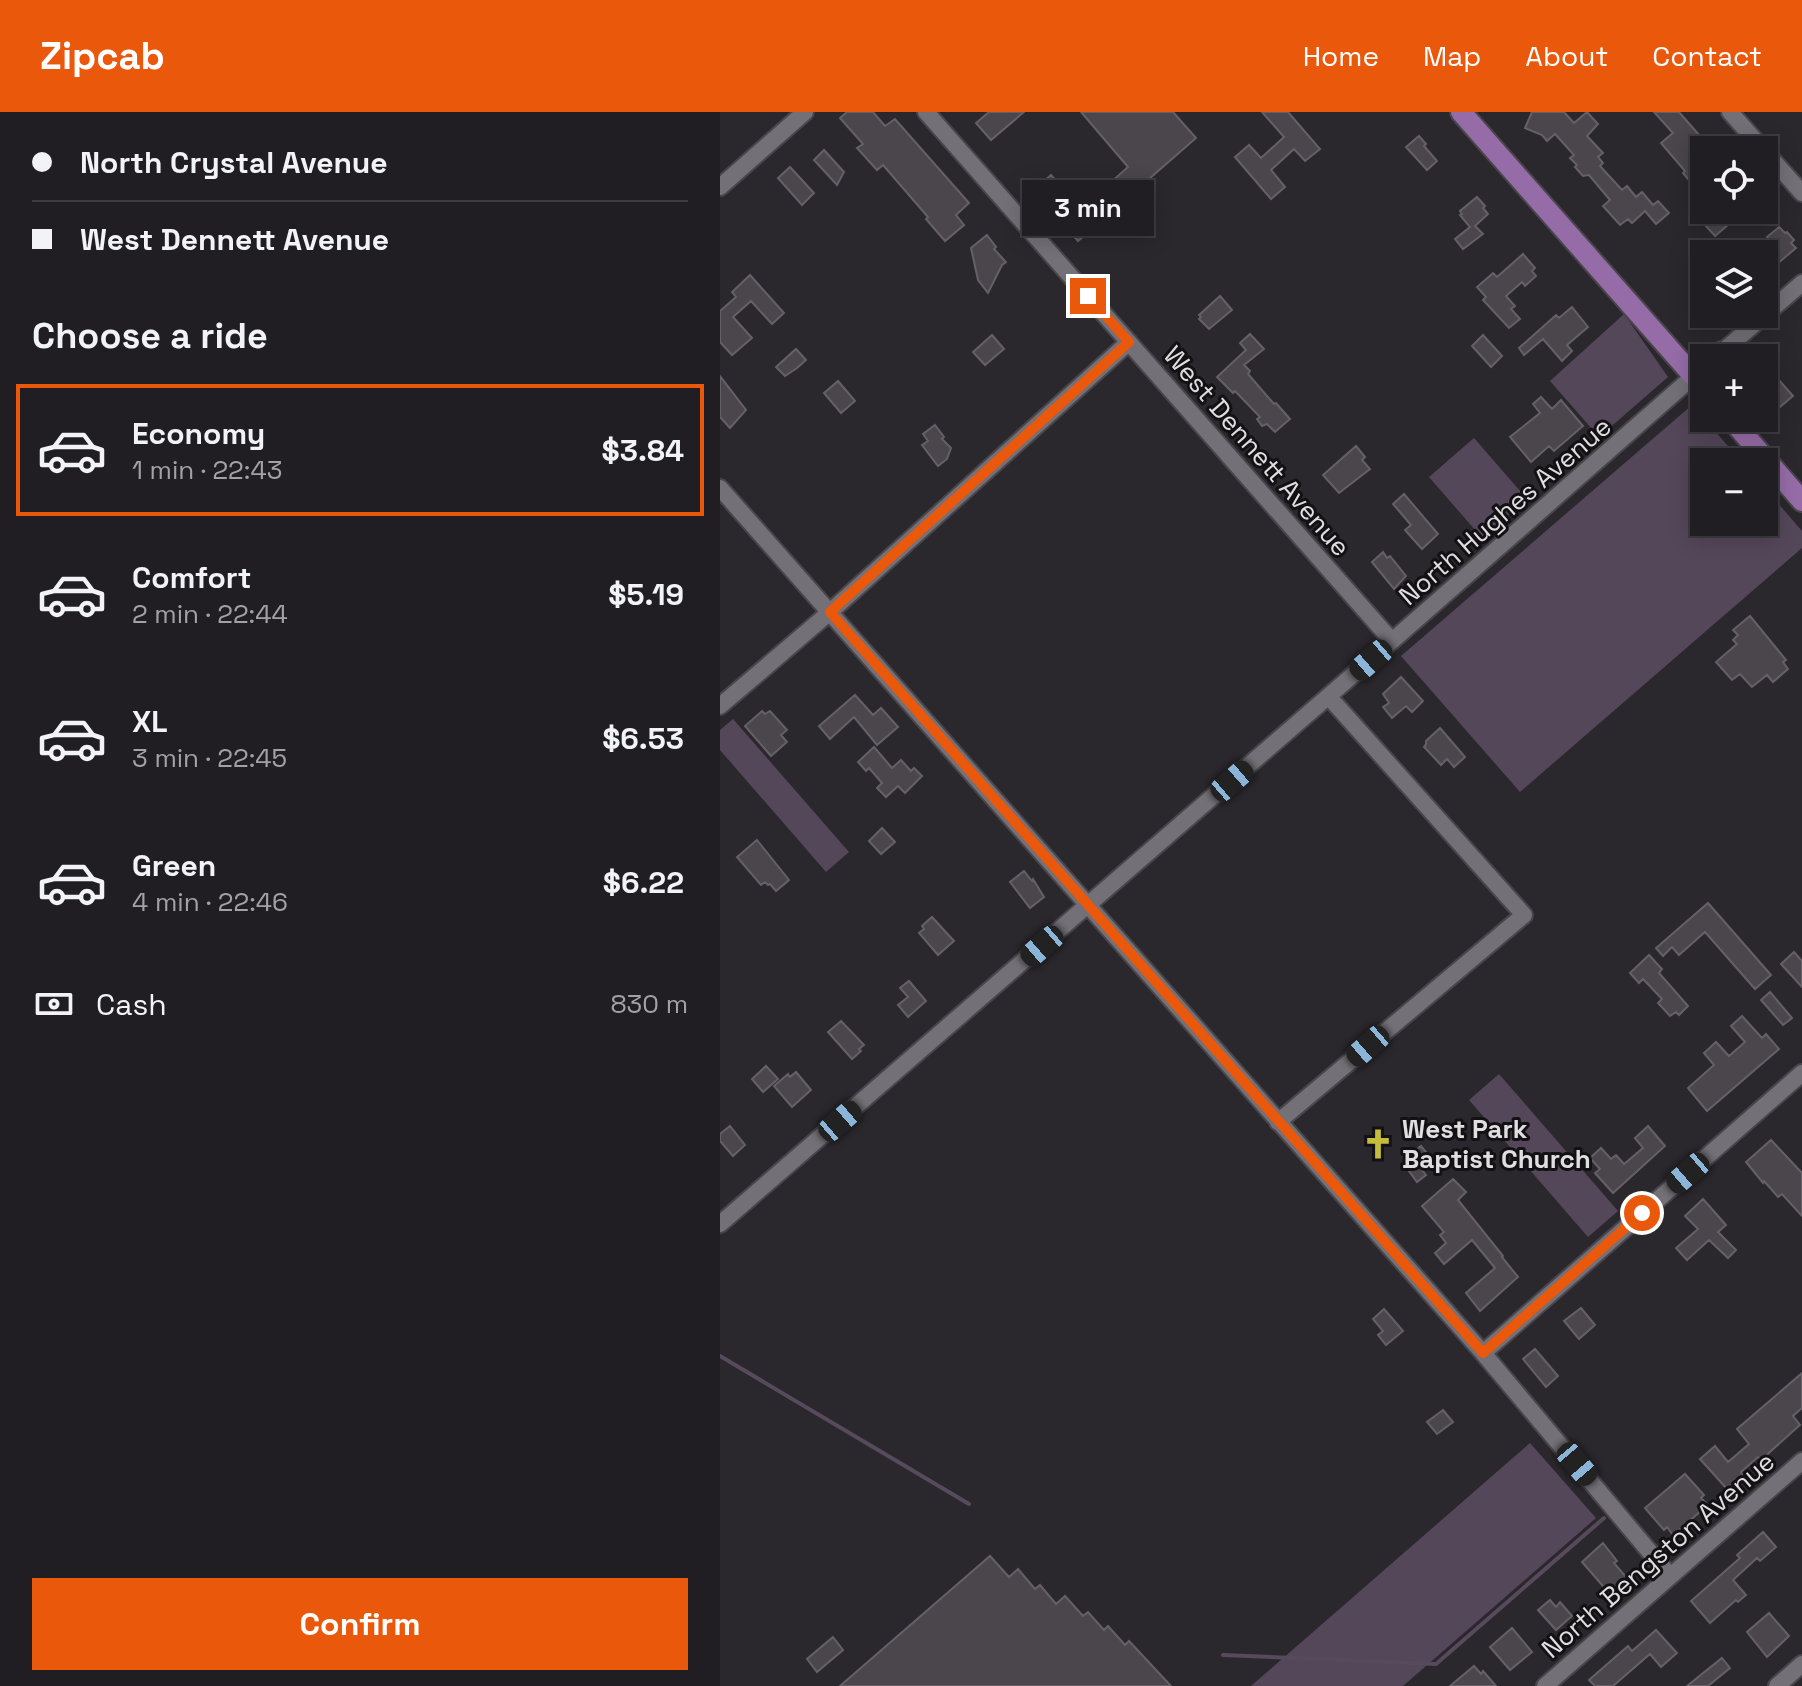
<!DOCTYPE html>
<html lang="en">
<head>
<meta charset="utf-8">
<style>
  :root { --surface:#201e22; --page:#28272a; --text:#f1f3f6; --muted:#a2a2a5; --line:#3d3c40; --accent:#ea580c }
  body { margin:0; font-family:"Space Grotesk",sans-serif; background:var(--page); color:var(--text); height:100vh; display:flex; flex-direction:column; font-size:30px; white-space:nowrap }
  * { box-sizing:border-box; margin:0 }
  p { font-size:26px; color:var(--muted) }
  .icon { flex:none; width:44px; height:44px; fill:none; stroke:currentColor; stroke-width:2; stroke-linecap:round; stroke-linejoin:round }
  .map { position:relative; flex:1; overflow:hidden }
  .sheet { display:flex; flex-direction:column; background:var(--surface); width:720px }
  .sheet>* { flex:none }
  .banner { display:grid; align-content:center; height:176px; padding:0 32px; background:var(--surface) }
  .fabs { position:absolute; left:970px; top:24px; display:grid; gap:16px }
  .fabs a { display:grid; place-items:center; width:88px; height:88px; border-radius:0px; background:var(--surface); box-shadow:0 4px 20px #0003,0 0 0 2px var(--line); font-size:40px }
  .end { position:absolute; width:36px; height:36px; margin:-18px; border:10px solid #ea580c; background:#fff; box-shadow:0 0 0 4px #fff }
  .from { border-radius:50% }
  .bubble { position:absolute; height:56px; border-radius:0px; background:var(--surface); box-shadow:0 4px 20px #0003,0 0 0 2px var(--line); font-size:26px; font-weight:700; line-height:56px; text-align:center }
  .car { position:absolute; width:24px; height:48px; margin:-24px -12px; border-radius:10px; box-shadow:0 0 6px 2px #0007; background:linear-gradient(#222 24%,#8ab4d8 0 40%,#222 0 76%,#8ab4d8 0 86%,#222 0) }
  .banner b { display:flex; align-items:center; gap:28px; height:76px; font-size:30px }
  .banner b+b { border-top:2px solid var(--line) }
  .banner i { width:20px; height:20px; background:var(--text) }
  ul { padding:0; list-style:none }
  li { display:flex; align-items:center; gap:24px; height:132px; margin:0 16px 12px; padding:0 16px; border:4px solid transparent; border-radius:0px }
  li div { flex:1 }
  li b { display:block; font-size:30px }
  li em { font-style:normal; font-weight:700 }
  li.current { border-color:var(--accent) }
  li>.icon { width:72px; height:72px; stroke-width:1.5 }
  h2 { padding:0 32px; font-size:36px; line-height:96px }
  .pay { display:flex; align-items:center; gap:20px; height:88px; padding:0 32px; font-size:30px }
  .pay p { margin-inline-start:auto }
  .cta { display:flex; gap:16px; margin-top:auto; padding:16px 32px }
  .cta a { flex:1; height:92px; border-radius:0px; background:var(--accent); color:#fff; font-size:32px; font-weight:700; line-height:92px; text-align:center }
  header { display:flex; align-items:center; gap:48px; box-sizing:border-box; height:112px; padding:0 40px; background:var(--accent); color:#fff }
  header strong { font-size:38px }
  nav { display:flex; gap:44px; margin-inline-start:auto; font-size:28px }
  main { display:flex; flex:1; min-height:0 }
  .map>svg:first-child { display:block }
  .green { fill:#54475a }
  .lines { fill:none; stroke-linecap:round; stroke-linejoin:round }
  .stream { stroke:#564a5c; stroke-width:4 }
  .building { fill:#4a464c; stroke:#656067; stroke-width:2 }
  .minor-casing { stroke:#49464b; stroke-width:20 }
  .major-casing { stroke:#49464b; stroke-width:24 }
  .minor { stroke:#747077; stroke-width:16 }
  .major { stroke:#966ca8; stroke-width:20 }
  .route { stroke:#ea580c; stroke-width:10 }
  .labels { text-anchor:middle; stroke-width:6; stroke-linejoin:round; paint-order:stroke }
  .street-label { font-size:26px; fill:#e1dee2; stroke:#131114 }
  .poi-label { font-size:26px; font-weight:bold; fill:#e1dee2; stroke:#131114; text-anchor:start }
</style>
</head>
<body>
<header>
<strong>Zipcab</strong>
<nav><a>Home</a><a>Map</a><a>About</a><a>Contact</a></nav>
</header>
<main>
<section class="sheet">
<div class="banner">
<b><i class="from"></i>North Crystal Avenue</b>
<b><i></i>West Dennett Avenue</b>
</div>
<h2>Choose a ride</h2>
<ul>
<li class="current"><svg class="icon" aria-label="car" viewBox="0 0 24 24"><path d="M5 17H2v-5l4-1 3-4h7l3 4 3 1v5h-3M9 17h6M6 11h13"/><circle cx="7" cy="17" r="2"/><circle cx="17" cy="17" r="2"/></svg><div><b>Economy</b><p>1 min · 22:43</p></div><em>$3.84</em></li>
<li><svg class="icon" aria-label="car" viewBox="0 0 24 24"><path d="M5 17H2v-5l4-1 3-4h7l3 4 3 1v5h-3M9 17h6M6 11h13"/><circle cx="7" cy="17" r="2"/><circle cx="17" cy="17" r="2"/></svg><div><b>Comfort</b><p>2 min · 22:44</p></div><em>$5.19</em></li>
<li><svg class="icon" aria-label="car" viewBox="0 0 24 24"><path d="M5 17H2v-5l4-1 3-4h7l3 4 3 1v5h-3M9 17h6M6 11h13"/><circle cx="7" cy="17" r="2"/><circle cx="17" cy="17" r="2"/></svg><div><b>XL</b><p>3 min · 22:45</p></div><em>$6.53</em></li>
<li><svg class="icon" aria-label="car" viewBox="0 0 24 24"><path d="M5 17H2v-5l4-1 3-4h7l3 4 3 1v5h-3M9 17h6M6 11h13"/><circle cx="7" cy="17" r="2"/><circle cx="17" cy="17" r="2"/></svg><div><b>Green</b><p>4 min · 22:46</p></div><em>$6.22</em></li>
</ul>
<div class="pay"><svg class="icon" aria-label="cash" viewBox="0 0 24 24"><path d="M3 7h18v10H3z"/><circle cx="12" cy="12" r="2"/></svg>Cash<p>830 m</p></div>
<div class="cta"><a>Confirm</a></div>
</section>
<div class="map">
<svg width="1082" height="1574" viewBox="0 0 1082 1574">
  <rect width="100%" height="100%" fill="#2b282d"/>
  <path class="green" d="M904,202L948,265L879,325L830,269Z
    M972,293L1022,350H984V410H1044V375L1082,419V436L800,680L681,544Z
    M754,326L807,387L762,426L709,365Z
    M13,607L129,740L106,760L0,638V618Z
    M779,962L898,1099L868,1125L749,988Z
    M810,1331L876,1406L683,1574H531Z"/>
  <g class="lines">
    <path class="stream" d="M0,1244L249,1392
      M503,1543L716,1552L884,1406"/>
  </g>
  <path class="building" d="M127,0H153L165,14L175,7L249,91L236,103L244,113L225,129L206,107L208,105L163,53L157,58L137,36L143,32L120,6Z
    M269,0H304L271,28L256,11Z
    M361,0H453L476,26L358,129L314,78L331,63L361,97L408,55Z
    M542,0H568L600,37L585,49L574,37L551,58L565,75L551,87L515,45L529,33L541,46L564,25Z
    M812,0H844L854,11L867,0L878,12L867,24L883,41L878,45L883,51L880,54L902,78L907,74L916,85L922,80L933,93L938,89L949,101L936,112L925,99L912,111L908,107L900,113L883,94L890,88L869,63L863,64L855,55L857,53L850,46L854,43L835,22L827,29L822,23L805,16Z
    M934,0H959L987,32L970,46L984,61V86L963,61L965,59L941,31L953,21Z
    M699,24L706,32L704,34L717,49L707,58L686,35Z
    M104,38L124,60L117,73L94,48Z
    M70,55L94,81L82,93L58,66Z
    M757,85L765,94L763,96L768,102L755,114L763,122L743,137L735,127L750,115L740,103L742,102L740,99Z
    M999,99L1002,104L1008,99L1015,107L995,124L986,114L988,112L986,110Z
    M1059,115L1065,121L1067,120L1074,128L1071,131L1076,136L1050,158L1044,151V146L1050,141L1047,138L1053,132L1047,125Z
    M267,123L276,135L274,137L286,150L282,153L268,181L258,168L251,136Z
    M803,142L815,156L812,159L816,164L805,174L802,170L786,184L795,194L791,197L800,207L789,216L763,188L766,185L757,175L773,161L777,165Z
    M30,163L64,201L52,212L31,189L13,205L32,226L12,243L0,230V199L16,185L12,180Z
    M500,184L512,198L489,217L479,207L481,205L479,203Z
    M852,195L868,215L847,233L852,239L842,249L823,227L804,243L799,236L836,203L839,206Z
    M530,222L544,237L524,253L530,259L528,262L554,292L556,291L570,307L555,320L547,312L542,314L537,307L540,305L515,279L513,281L497,265L526,238L520,231Z
    M272,223L284,237L265,253L253,240Z
    M763,223L782,244L771,255L752,234Z
    M76,237L86,248L77,256L65,264L56,255Z
    M1044,251L1073,284L1054,300L1044,290Z
    M0,264L26,298L10,316L0,305Z
    M118,269L135,289L121,301L104,281Z
    M821,285L832,297L841,288L863,314L834,339L829,334L811,350L790,325L820,301L813,292Z
    M215,313L224,325L222,327L231,336L227,347L218,354L202,333L208,329L203,322Z
    M636,334L645,345L642,348L650,357L619,381L603,363Z
    M684,382L718,422L702,437L685,418L691,413L673,392Z
    M663,440L667,446L670,444L686,464L674,477L652,450Z
    M1030,504L1066,548L1063,550L1068,557L1053,570L1047,563L1032,575L1020,562L1012,568L996,550L1017,532L1013,528L1018,523L1013,518Z
    M681,565L703,589L692,600L686,594L672,606L663,595L669,591L663,582Z
    M135,583L153,603L161,596L178,615L157,633L134,605L110,627L99,614Z
    M42,599L45,602L50,599L67,618L61,623L67,630L51,644L25,614Z
    M720,616L745,645L734,655L727,647L721,653L704,635L706,632V629Z
    M154,635L172,656L181,648L191,659L194,656L202,664L185,681L178,674L166,685L157,676L162,671L149,656L146,659L138,650Z
    M162,716L175,730L161,742L149,729Z
    M37,728L69,768L56,779L50,772L48,773L45,770L41,773L17,745Z
    M304,759L312,769L313,767L324,785L310,796L290,770Z
    M988,791L1051,863L1035,877L985,820L959,843L952,835L943,844L936,836Z
    M212,805L234,829L218,843L199,821L204,817L202,814Z
    M1074,840L1082,849V875L1061,852Z
    M929,843L942,857L939,861L968,894L959,903L956,900L950,904L938,891L942,887L923,867L919,871L910,861Z
    M189,869L206,889L188,905L178,893L188,885L180,876Z
    M1050,880L1072,906L1063,913L1041,888Z
    M1022,904L1042,926L1046,922L1059,937L987,999L968,976L994,953L984,941L996,930L1009,944L1025,930L1011,914Z
    M121,909L144,933L139,937L141,939L132,947L108,920Z
    M46,954L58,967L43,980L32,967Z
    M76,960L91,978L72,995L54,974L68,962L70,965Z
    M10,1014L25,1033L13,1044L0,1029V1022Z
    M928,1014L945,1034L893,1081L875,1061L880,1057L870,1046L881,1036L891,1047L896,1043L904,1052L923,1036L915,1026Z
    M1051,1028L1082,1061V1104L1062,1082L1058,1085L1044,1069L1043,1071L1026,1050Z
    M701,1034L710,1045L699,1054L706,1063L697,1070L689,1059L692,1056L685,1047Z
    M733,1067L746,1080L738,1088L783,1144L782,1145L798,1165L760,1199L746,1181L775,1156L752,1128L724,1152L715,1141L726,1131L720,1123L724,1120L702,1094Z
    M983,1087L1006,1113L998,1120L1016,1138L1008,1146L989,1128L967,1148L956,1136L978,1117L965,1104Z
    M861,1196L875,1213L859,1227L844,1209Z
    M664,1197L683,1219L666,1233L658,1223L663,1219L653,1207Z
    M815,1237L838,1264L826,1275L803,1247Z
    M1082,1261V1296L1073,1304L1080,1313L1041,1348L1038,1345L1021,1360L1023,1363L1007,1377L980,1347L995,1334L1008,1350L1029,1332L1017,1317Z
    M723,1298L733,1310L717,1322L707,1310Z
    M965,1362L984,1383L981,1386L988,1393L953,1423L947,1415L944,1418L925,1396Z
    M1043,1420L1056,1435L1040,1449L1037,1446L1013,1468L1026,1483L1018,1490L1016,1488L990,1511L971,1489L1020,1446L1017,1443Z
    M883,1431L897,1449L894,1451L906,1465L889,1481L862,1450Z
    M270,1444L289,1465L298,1457L315,1477L320,1473L336,1492L345,1484L363,1504L368,1500L384,1518L388,1514L405,1533L409,1529L451,1574H120Z
    M830,1488L836,1495L840,1490L852,1504L836,1518L818,1498Z
    M1049,1501L1069,1524L1047,1545L1027,1520Z
    M792,1516L812,1540L790,1558L770,1535Z
    M936,1518L957,1541L941,1555L930,1542L893,1574H875L869,1568L908,1534L912,1539Z
    M113,1525L123,1538L97,1560L87,1547Z
    M1002,1546L1010,1556L988,1574H967Z
    M754,1554L761,1562L763,1559L776,1574H730Z"/>
  <g class="lines">
    <g class="minor-casing">
      <path id="minor" d="M206,0L672,529
        M1010,0L1082,81
        M0,75L85,0
        M995,246L1082,171
        M0,376L763,1241L950,1464
        M0,594L110,500L409,230
        M558,1010L804,803L609,585
        M0,1112L672,529L984,255
        M763,1241L1082,961
        M825,1574L1082,1349
        M1057,1574L1082,1552"/>
    </g>
    <g class="major-casing">
      <path id="major" d="M741,0L984,276
        M1001,246L1002,240
        M1010,306L1082,389"/>
    </g>
    <use href="#minor" class="minor"/>
    <use href="#major" class="major"/>
  </g>
  <g class="lines">
    <path class="route" d="M368,184L409,230L110,500L763,1241L922,1101"/>
  </g>
  <defs>
    <g id="church-bare" transform="scale(2.4)"><path d="M-1.2-6h2.4v3.5h3.3v2.4h-3.3V6h-2.4V-.1h-3.3v-2.4h3.3Z" fill="#c5bc3d" stroke="#131114" stroke-width="2.5" paint-order="stroke"/></g>
  </defs>
  <g fill-rule="evenodd">
    <use href="#church-bare" x="658" y="1032"/>
  </g>
  <g class="labels">
    <g class="street-label">
      <text transform="translate(537 339) rotate(49)" y="9">West Dennett Avenue</text>
      <text transform="translate(785 399) rotate(-41)" y="9">North Hughes Avenue</text>
      <text transform="translate(938 1443) rotate(-41)" y="9">North Bengston Avenue</text>
    </g>
    <g class="poi-label">
      <text x="682" y="1026">West Park<tspan x="682" dy="30">Baptist Church</tspan></text>
    </g>
  </g>
</svg>
<div class="fabs">
<a><svg class="icon" aria-label="locate" viewBox="0 0 24 24"><circle cx="12" cy="12" r="6"/><path d="M12 2v4M12 18v4M2 12h4M18 12h4"/></svg></a>
<a><svg class="icon" aria-label="layers" viewBox="0 0 24 24"><path d="M12 4l9 5-9 5-9-5zM3 14l9 5 9-5"/></svg></a>
<a>+</a>
<a>−</a>
</div>
<i class="end from" style="left:922px;top:1101px"></i>
<i class="end" style="left:368px;top:184px"></i>
<div class="bubble" style="left:302px;top:68px;width:132px">3 min</div>
<i class="car" style="left:651px;top:548px;rotate:229deg"></i>
<i class="car" style="left:512px;top:669px;rotate:49deg"></i>
<i class="car" style="left:322px;top:834px;rotate:229deg"></i>
<i class="car" style="left:648px;top:934px;rotate:229deg"></i>
<i class="car" style="left:120px;top:1009px;rotate:49deg"></i>
<i class="car" style="left:968px;top:1061px;rotate:229deg"></i>
<i class="car" style="left:857px;top:1352px;rotate:140deg"></i>
</div>
</main>
</body>
</html>
